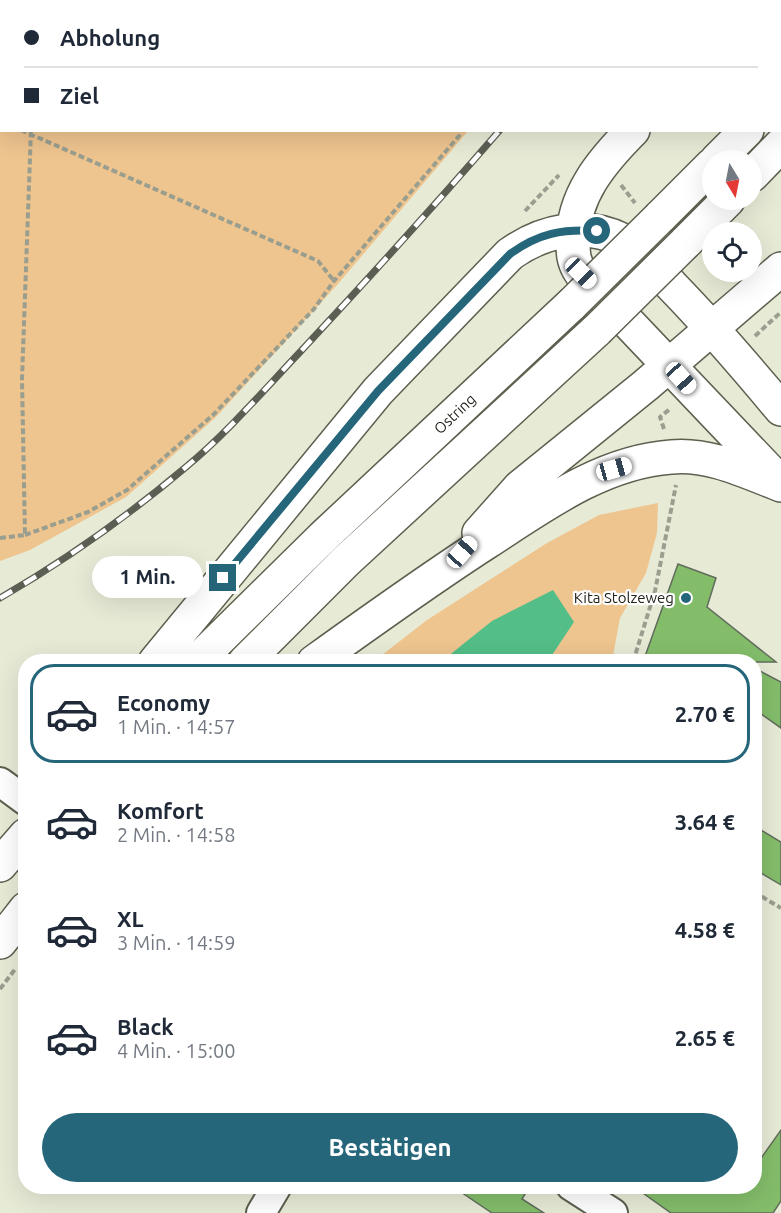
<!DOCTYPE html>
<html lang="de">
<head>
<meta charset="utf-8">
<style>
  :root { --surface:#fff; --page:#f2f2f3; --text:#1f2937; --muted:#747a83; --line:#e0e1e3; --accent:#26667b }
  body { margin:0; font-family:Ubuntu,sans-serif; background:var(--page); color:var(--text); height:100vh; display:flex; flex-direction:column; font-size:22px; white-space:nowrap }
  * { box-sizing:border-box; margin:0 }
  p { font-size:20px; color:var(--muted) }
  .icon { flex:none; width:33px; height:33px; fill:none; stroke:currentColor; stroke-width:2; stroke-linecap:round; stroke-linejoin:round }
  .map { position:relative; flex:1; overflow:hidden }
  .side { position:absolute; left:18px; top:654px; width:744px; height:540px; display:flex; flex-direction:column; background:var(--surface); border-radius:24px; box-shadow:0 6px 24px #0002 }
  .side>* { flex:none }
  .guide { position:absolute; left:0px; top:0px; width:782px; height:132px; box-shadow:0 6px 24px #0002; display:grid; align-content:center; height:132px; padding:0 24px; background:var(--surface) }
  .needle { width:39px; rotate:170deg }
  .tools { position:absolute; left:702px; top:150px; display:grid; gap:12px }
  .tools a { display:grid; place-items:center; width:60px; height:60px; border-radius:50%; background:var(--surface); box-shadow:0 6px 24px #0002; font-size:30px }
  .end { position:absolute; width:27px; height:27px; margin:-14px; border:8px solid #26667b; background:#fff; box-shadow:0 0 0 3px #fff }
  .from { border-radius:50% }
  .bubble { position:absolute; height:42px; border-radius:21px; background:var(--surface); box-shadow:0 6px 24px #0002; font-size:20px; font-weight:700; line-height:42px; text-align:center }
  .car { position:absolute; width:18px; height:36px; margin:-18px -9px; border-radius:8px; box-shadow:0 0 4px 2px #0007; background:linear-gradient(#fff 24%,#345 0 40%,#fff 0 76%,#345 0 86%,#fff 0) }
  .guide b { display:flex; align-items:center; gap:21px; height:57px; font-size:22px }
  .guide b+b { border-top:2px solid var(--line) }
  .guide i { width:15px; height:15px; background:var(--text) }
  ul { padding:10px 0 0; list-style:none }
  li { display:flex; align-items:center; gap:18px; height:99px; margin:0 12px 9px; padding:0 12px; border:3px solid transparent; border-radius:24px }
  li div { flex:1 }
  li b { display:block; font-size:22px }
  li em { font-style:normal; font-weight:700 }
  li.on { border-color:var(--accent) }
  li>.icon { width:54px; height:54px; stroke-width:1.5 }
  .cta { display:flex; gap:12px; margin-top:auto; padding:12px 24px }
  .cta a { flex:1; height:69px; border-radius:36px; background:var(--accent); color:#fff; font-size:24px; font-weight:700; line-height:69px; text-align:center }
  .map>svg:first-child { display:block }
  .green { fill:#eec48f }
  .water { fill:#53be87 }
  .building { fill:#83bd6a; stroke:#616c5d; stroke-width:1.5 }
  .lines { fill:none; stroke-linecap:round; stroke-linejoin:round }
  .minor-casing { stroke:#5d604f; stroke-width:32 }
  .highway-casing { stroke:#5d604f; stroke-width:36 }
  .path { stroke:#9a9e8e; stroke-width:4; stroke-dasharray:6 3; stroke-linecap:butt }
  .minor { stroke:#fff; stroke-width:28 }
  .highway { stroke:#fff; stroke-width:33 }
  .rail-casing { stroke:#5b5e52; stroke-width:7 }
  .rail { stroke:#fff; stroke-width:4.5; stroke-dasharray:14; stroke-linecap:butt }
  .highway-bridge-casing { stroke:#5d604f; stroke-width:36; stroke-linecap:butt }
  .highway-bridge { stroke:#fff; stroke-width:33 }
  .route { stroke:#26667b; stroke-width:8 }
  .poi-dot { fill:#26667b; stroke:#fff; stroke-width:2 }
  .labels { text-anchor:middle; stroke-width:4.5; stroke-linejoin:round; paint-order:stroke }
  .street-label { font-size:15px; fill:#22241c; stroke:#fff }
  .poi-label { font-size:15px; fill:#22241c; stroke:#fff; text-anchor:end }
</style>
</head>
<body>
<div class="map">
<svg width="781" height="1213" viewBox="0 0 781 1213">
  <rect width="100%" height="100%" fill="#e7ebd6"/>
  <path class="green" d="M0,0H584L2,2V130L468,131L337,285L216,417L126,497L30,550L0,561Z
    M658,503L657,533L646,573L620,618L612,661L373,662L427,620L547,543L599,515Z"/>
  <path class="water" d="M553,590L574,622L552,655L526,661H442L492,621Z"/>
  <path class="building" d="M678,564L716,578L707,607L776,662H643Z
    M754,668L781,682V728L754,709Z
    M754,826L781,842V885L754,869Z
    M781,1130V1201L773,1213H671L633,1186H754V1168Z
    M452,1186H530L522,1199L544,1213H492Z"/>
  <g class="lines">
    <g class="minor-casing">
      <path id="minor" d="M0,782L26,801
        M571,1186L613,1213
        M261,1213L277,1186"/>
    </g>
    <g class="highway-casing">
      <path id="highway" d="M766,2L767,0
        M780,98L781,97
        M633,130C602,161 572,196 573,243C573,255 574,263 581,273L776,478
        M717,160L747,130
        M752,175L781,145
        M660,217L712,165
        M685,243L728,200
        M479,533L520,487L646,385L781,269
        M155,662L378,391L510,254C542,231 585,221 622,240C642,250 657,270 672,286C710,325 746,367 781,409
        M196,662L323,537L572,304
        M245,662L346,561L597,330
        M314,662C371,621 428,580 487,542C544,505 602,462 671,457C709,453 747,472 781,485
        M0,865L26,835
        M0,942L26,909"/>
    </g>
    <path class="path" d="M296,0L298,2
      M46,2L47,0
      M727,2L729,0
      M0,122H2
      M21,130L318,261L334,281
      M621,185L635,203
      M525,211L559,175
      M755,336L781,312
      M664,429L660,417L670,409
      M25,535L88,512L127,490L213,415L314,309L334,281L459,136L461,130
      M0,538L25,535L22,379L31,130
      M633,662L655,591L676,485
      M754,892L781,908
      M0,989L16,968"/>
    <use href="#minor" class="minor"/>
    <use href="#highway" class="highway"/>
    <g class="rail-casing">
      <path id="rail" d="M618,2L619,0
        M0,598C66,560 128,516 186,467C228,432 264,390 301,351C369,278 435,205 500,130"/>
    </g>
    <use href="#rail" class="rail"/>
    <g class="highway-bridge-casing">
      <path id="highway-bridge" d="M572,304L660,217
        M597,330L685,243"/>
    </g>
    <use href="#highway-bridge" class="highway-bridge"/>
  </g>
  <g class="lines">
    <path class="route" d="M223,578L378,391L510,254C539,233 562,229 597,231"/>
  </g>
  <circle class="poi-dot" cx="686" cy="598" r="6"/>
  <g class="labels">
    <g class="street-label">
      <text transform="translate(455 414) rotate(-43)" y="5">Ostring</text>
    </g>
    <g class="poi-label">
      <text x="674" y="603">Kita Stolzeweg</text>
    </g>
  </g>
</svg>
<div class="tools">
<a><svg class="needle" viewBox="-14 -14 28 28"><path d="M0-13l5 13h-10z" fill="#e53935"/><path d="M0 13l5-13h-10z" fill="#747a83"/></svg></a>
<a><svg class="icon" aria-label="locate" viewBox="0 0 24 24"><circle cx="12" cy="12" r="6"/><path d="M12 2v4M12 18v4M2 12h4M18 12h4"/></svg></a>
</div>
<i class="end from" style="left:597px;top:231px"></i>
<i class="end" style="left:223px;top:578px"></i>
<div class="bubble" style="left:92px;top:556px;width:111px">1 Min.</div>
<i class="car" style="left:581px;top:273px;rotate:135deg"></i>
<i class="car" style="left:681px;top:378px;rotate:138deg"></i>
<i class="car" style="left:614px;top:469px;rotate:74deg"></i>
<i class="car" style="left:462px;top:552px;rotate:42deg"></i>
<div class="guide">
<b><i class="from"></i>Abholung</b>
<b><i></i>Ziel</b>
</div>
<section class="side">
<ul>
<li class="on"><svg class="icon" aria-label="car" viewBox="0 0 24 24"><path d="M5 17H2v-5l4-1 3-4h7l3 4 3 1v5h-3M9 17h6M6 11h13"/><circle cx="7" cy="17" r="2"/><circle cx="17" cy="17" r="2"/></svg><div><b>Economy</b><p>1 Min. · 14:57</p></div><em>2.70 €</em></li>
<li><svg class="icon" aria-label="car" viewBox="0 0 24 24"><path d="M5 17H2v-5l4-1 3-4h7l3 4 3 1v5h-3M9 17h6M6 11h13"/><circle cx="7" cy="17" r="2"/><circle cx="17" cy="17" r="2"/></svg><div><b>Komfort</b><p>2 Min. · 14:58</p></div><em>3.64 €</em></li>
<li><svg class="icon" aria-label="car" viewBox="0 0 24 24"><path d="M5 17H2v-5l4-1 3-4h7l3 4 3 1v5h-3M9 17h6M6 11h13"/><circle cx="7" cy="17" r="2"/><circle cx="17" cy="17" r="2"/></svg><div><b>XL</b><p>3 Min. · 14:59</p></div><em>4.58 €</em></li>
<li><svg class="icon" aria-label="car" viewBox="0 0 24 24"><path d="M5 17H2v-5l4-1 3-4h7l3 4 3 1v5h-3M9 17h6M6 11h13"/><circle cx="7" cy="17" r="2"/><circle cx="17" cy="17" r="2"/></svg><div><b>Black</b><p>4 Min. · 15:00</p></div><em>2.65 €</em></li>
</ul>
<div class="cta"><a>Bestätigen</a></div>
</section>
</div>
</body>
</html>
